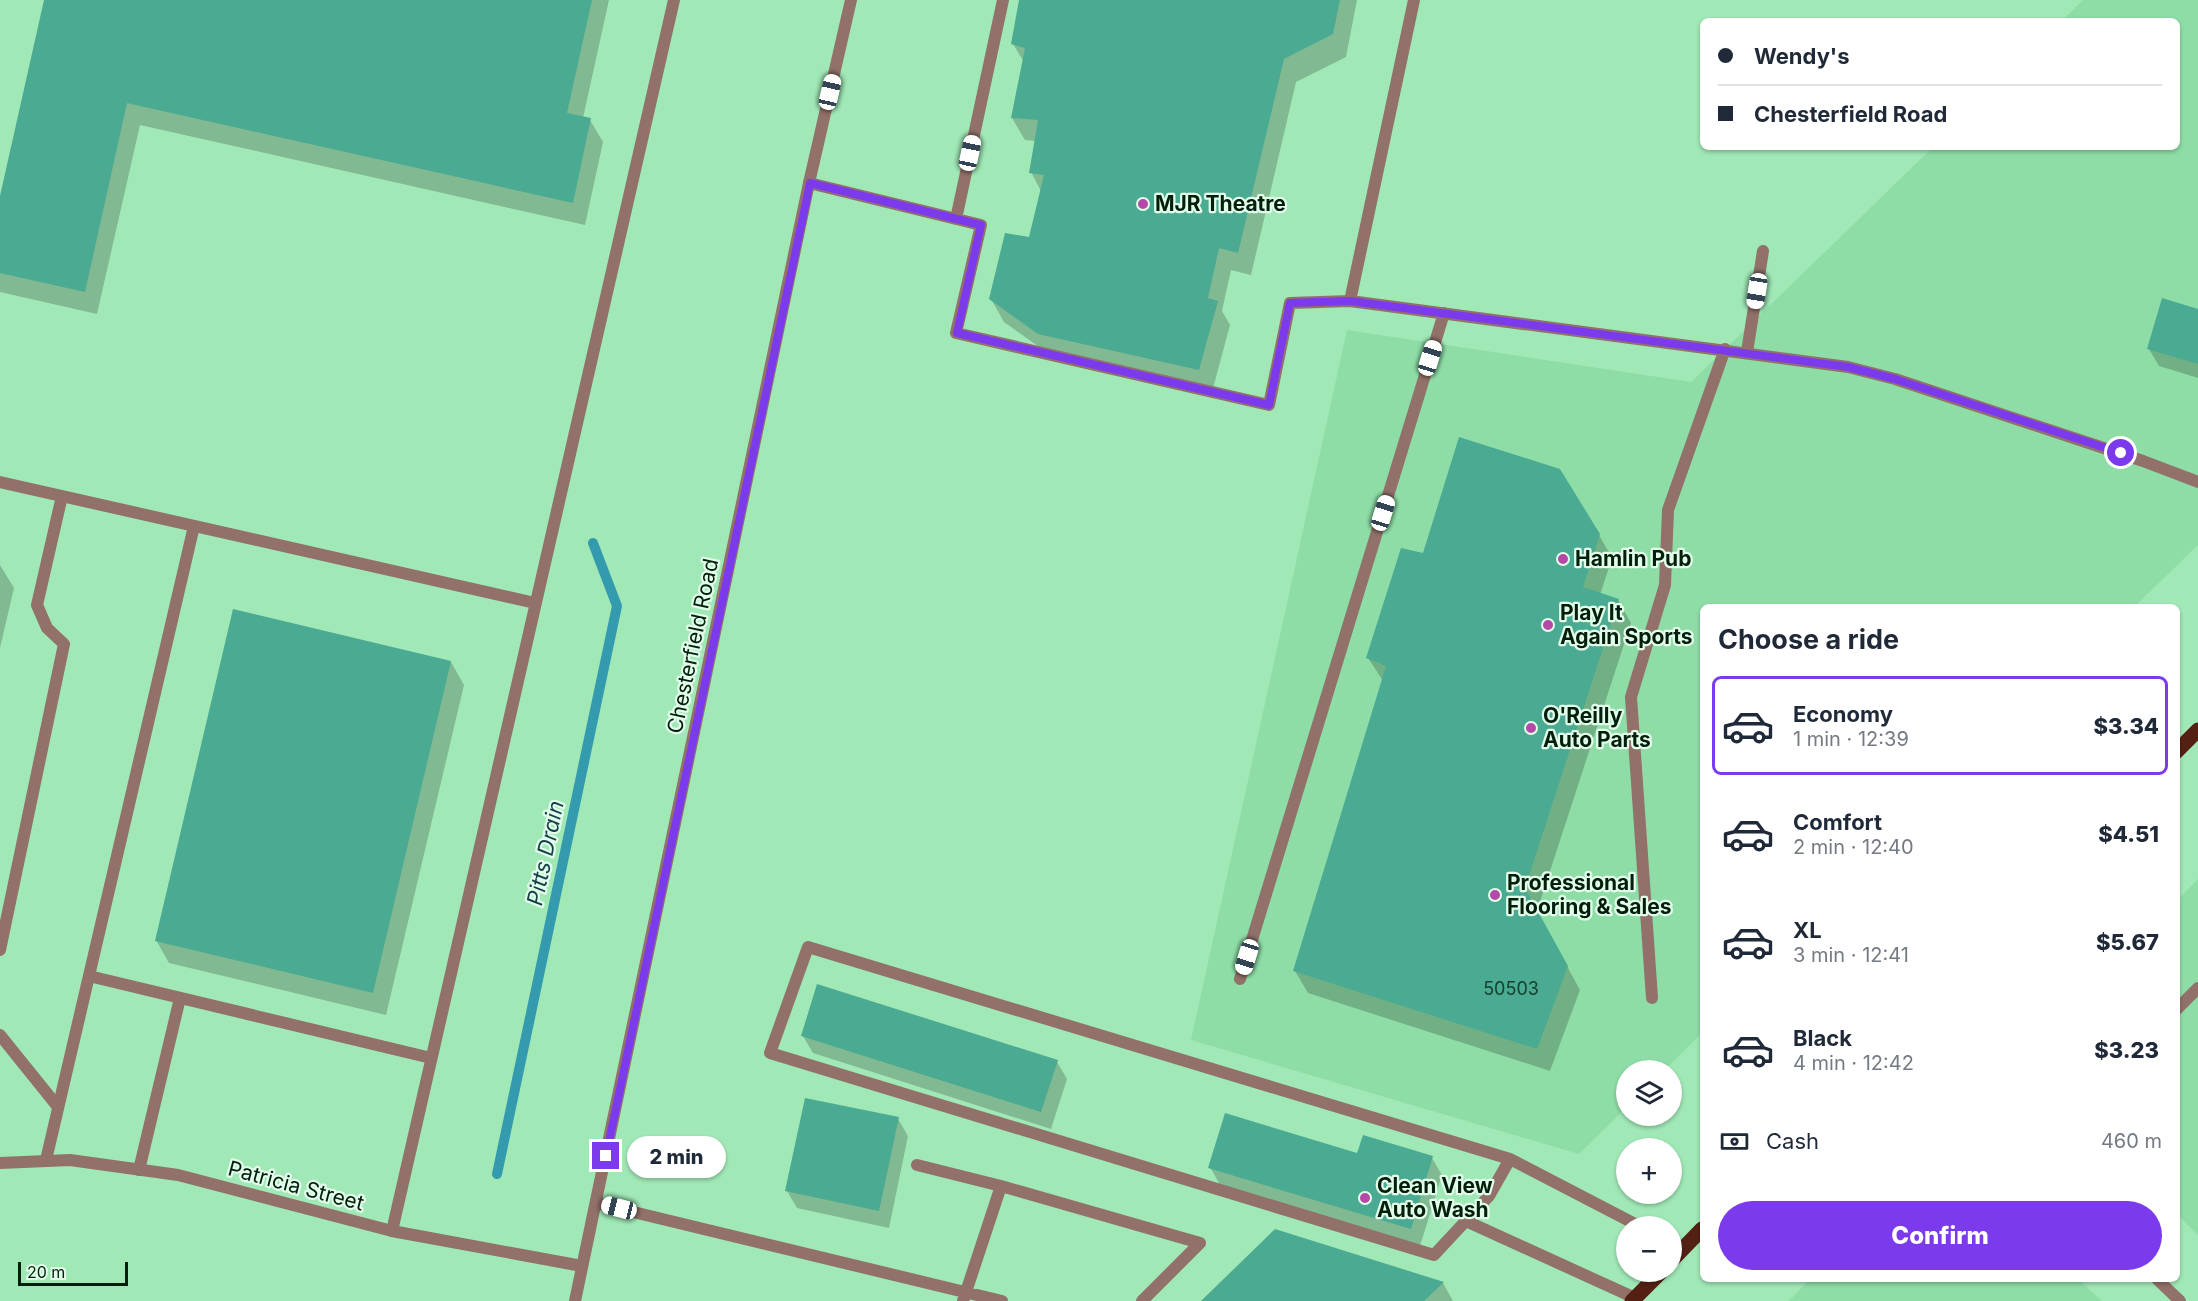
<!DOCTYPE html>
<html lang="en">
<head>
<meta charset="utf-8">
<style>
  :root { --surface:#fff; --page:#f6f6f7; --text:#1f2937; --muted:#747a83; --line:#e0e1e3; --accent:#7c3aed }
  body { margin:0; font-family:Inter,sans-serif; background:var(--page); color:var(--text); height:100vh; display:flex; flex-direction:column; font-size:22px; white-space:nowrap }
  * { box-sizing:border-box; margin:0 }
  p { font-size:20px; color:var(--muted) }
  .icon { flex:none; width:33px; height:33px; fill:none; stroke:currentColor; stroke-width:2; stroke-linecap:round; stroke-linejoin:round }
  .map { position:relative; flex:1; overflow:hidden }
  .side { position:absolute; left:1700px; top:604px; width:480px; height:678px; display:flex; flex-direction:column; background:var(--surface); border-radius:9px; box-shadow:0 2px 4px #0004 }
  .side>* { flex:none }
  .hud { position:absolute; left:1700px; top:18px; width:480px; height:132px; border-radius:9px; box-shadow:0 2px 4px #0004; display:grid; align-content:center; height:132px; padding:0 18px; background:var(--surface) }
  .controls { position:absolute; left:1616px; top:1060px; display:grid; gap:12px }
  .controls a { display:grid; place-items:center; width:66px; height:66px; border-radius:50%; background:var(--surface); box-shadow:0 2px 4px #0004; font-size:30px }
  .scale { position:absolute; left:18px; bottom:15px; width:110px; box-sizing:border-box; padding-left:6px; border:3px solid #021f0d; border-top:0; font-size:16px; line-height:21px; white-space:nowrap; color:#021f0d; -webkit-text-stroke:4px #e2fde9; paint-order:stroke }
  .end { position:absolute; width:27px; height:27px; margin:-14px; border:8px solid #7c3aed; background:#fff; box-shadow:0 0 0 3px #fff }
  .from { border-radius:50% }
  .bubble { position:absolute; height:42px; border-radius:21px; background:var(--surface); box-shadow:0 2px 4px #0004; font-size:20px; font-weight:800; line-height:42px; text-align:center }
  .car { position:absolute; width:18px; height:36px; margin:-18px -9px; border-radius:8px; box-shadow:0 0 4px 2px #0007; background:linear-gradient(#fff 24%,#345 0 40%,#fff 0 76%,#345 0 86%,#fff 0) }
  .hud b { display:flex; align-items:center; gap:21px; height:57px; font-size:22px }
  .hud b+b { border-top:2px solid var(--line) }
  .hud i { width:15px; height:15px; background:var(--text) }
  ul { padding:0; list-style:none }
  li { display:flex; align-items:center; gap:18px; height:99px; margin:0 12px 9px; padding:0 6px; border:3px solid transparent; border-radius:9px }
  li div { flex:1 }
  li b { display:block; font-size:22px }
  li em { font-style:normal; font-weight:800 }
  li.selected { border-color:var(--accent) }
  li>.icon { width:54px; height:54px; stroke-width:1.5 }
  h2 { padding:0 18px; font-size:27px; line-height:72px }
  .pay { display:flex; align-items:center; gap:15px; height:66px; padding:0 18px; font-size:22px }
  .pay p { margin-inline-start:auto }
  .button { display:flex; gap:12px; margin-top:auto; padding:12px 18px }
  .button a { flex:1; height:69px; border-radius:36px; background:var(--accent); color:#fff; font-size:24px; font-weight:800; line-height:69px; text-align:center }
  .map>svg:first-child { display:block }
  .built { fill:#8edda7 }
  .shadow { fill:#0003 }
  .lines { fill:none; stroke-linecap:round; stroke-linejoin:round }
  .stream { stroke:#349baf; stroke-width:10 }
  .building { fill:#4baa92 }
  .service { stroke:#917169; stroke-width:12 }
  .minor { stroke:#917169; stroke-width:12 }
  .primary { stroke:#542014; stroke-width:15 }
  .route { stroke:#7c3aed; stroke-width:8 }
  .poi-dot { fill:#b648a7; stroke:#e2fde9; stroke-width:2 }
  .labels { text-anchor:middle; stroke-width:4.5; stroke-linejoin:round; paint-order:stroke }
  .number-label { font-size:18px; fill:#14422e }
  .poi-label { font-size:21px; font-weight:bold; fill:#021f0d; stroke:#e2fde9; text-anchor:start }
  .street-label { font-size:21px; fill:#021f0d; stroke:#e2fde9 }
  .water-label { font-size:22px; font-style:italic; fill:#123f48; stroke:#e2fde9 }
</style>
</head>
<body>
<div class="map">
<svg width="2198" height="1301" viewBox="0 0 2198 1301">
  <rect width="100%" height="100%" fill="#a1e8b7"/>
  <path class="built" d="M2083,0H2198V545L2134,607L1702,608V1033L1664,1071H1626V1108L1579,1154L1191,1040L1347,330L1691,382L1933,147H2176V21H2062Z
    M2198,879V1235L2177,1214L2176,902Z
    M1809,1280H2079L2102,1301H1789Z"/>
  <path class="shadow" d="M45,0H609L583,118L590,120L603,142L585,225L140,125L97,314L0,292V203Z
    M1021,0H1357L1346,57L1296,82L1251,275L1231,270L1222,311L1230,325L1212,392L1052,356L1004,322L991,299L1030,239L1041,191L1031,172L1036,141L1025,140L1012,118L1024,62L1013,44Z
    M2198,310V378L2159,366L2149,349Z
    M1599,535L1612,558L1600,595L1618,600L1631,623L1537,911L1580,990L1550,1071L1308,993L1295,971L1383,681L1368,658L1424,555Z
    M0,565L14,588L0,648Z
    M451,662L464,685L386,1015L169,963L156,940Z
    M803,1036L1057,1062L1067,1079L1051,1129L813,1053Z
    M898,1119L908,1136L889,1228L797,1208L787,1191Z
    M1358,1155L1432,1158L1442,1175L1420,1246L1220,1185L1210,1167Z
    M1275,1230L1443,1283L1453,1301H1203Z"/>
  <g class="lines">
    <path class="stream" d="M497,1174L617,606L593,543"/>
  </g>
  <path class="building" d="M44,0H592L567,113L591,118L573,203L127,103L85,292L0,273V196Z
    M1019,0H1340L1333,34L1284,59L1238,253L1219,248L1208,298L1218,301L1199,370L1038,334L989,299L1005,233L1029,237L1044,175L1029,173L1038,120L1011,118L1025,48L1011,44Z
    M2162,298L2198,309V364L2147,349Z
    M1459,437L1560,469L1600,534L1583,587L1619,599L1525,888L1568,966L1537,1049L1293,971L1386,666L1366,658L1401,548L1423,553Z
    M233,609L451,661L373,993L155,941Z
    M817,984L1058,1060L1041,1112L801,1036Z
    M805,1098L899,1117L879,1211L785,1191Z
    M1225,1113L1357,1153L1363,1135L1433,1156L1411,1229L1208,1168Z
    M1275,1229L1444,1282L1424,1301H1201Z"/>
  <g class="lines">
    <path class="service" d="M1414,0L1350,301L1848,367L1895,379L2143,461L2198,482
      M809,183L981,225L956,333L1269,405L1290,303L1350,301
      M956,219L1003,0
      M1747,352L1763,251
      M0,482L535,603
      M0,950L64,644L47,628L37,605L62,496
      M89,976L431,1058
      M1240,979L1444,313
      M1652,998L1631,697L1665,585L1668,510L1725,349
      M2176,1010L2198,988
      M0,1035L58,1107
      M1510,1159L1489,1196L1434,1255L770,1053L808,947L1510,1159L1641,1227
      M46,1160L194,526
      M917,1165L1001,1186
      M139,1170L180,998
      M596,1203L1002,1301
      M1466,1221L1635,1298
      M392,1231L674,0
      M1671,1243L1683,1249
      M963,1301L1001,1186L1200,1243L1142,1301"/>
    <path class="minor" d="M0,1163L70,1160L178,1175L392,1231L582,1266
      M2158,1280L2180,1301
      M575,1301L809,183L851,0"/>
    <path class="primary" d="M2176,752L2198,730
      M1671,1261L1702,1229
      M1632,1301L1661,1272"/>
  </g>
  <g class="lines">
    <path class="route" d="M606,1156L810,183L981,225L957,333L1269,405L1290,303L1350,301L1848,367L1895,379L2121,453"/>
  </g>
  <g class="poi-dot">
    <circle cx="1143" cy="204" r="6"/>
    <circle cx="1563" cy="559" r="6"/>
    <circle cx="1548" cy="625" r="6"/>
    <circle cx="1531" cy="728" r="6"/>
    <circle cx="1495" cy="895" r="6"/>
    <circle cx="1365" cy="1198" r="6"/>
  </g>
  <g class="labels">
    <g class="number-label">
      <text x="1511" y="995">50503</text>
    </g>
    <g class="poi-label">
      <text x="1155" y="211">MJR Theatre</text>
      <text x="1575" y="566">Hamlin Pub</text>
      <text x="1560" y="620">Play It<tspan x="1560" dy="24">Again Sports</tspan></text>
      <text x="1543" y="723">O'Reilly<tspan x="1543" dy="24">Auto Parts</tspan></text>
      <text x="1507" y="890">Professional<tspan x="1507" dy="24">Flooring &amp; Sales</tspan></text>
      <text x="1377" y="1193">Clean View<tspan x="1377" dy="24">Auto Wash</tspan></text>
    </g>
    <g class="street-label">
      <text transform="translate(693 646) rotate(-78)" y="7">Chesterfield Road</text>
      <text transform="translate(296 1186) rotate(15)" y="7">Patricia Street</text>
    </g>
    <g class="water-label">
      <text transform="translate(545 853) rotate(-78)" y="8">Pitts Drain</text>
    </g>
  </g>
</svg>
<div class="controls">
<a><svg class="icon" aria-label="layers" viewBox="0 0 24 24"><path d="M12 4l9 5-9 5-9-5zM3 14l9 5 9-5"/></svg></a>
<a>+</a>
<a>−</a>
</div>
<div class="scale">20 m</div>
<i class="end from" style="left:2121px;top:453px"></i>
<i class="end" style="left:606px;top:1156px"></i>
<div class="bubble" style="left:627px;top:1136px;width:99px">2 min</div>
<i class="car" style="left:830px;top:92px;rotate:13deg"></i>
<i class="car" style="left:970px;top:153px;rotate:12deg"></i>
<i class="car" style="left:1757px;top:291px;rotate:189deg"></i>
<i class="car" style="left:1430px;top:358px;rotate:17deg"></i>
<i class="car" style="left:1383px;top:513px;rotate:17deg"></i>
<i class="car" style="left:1247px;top:957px;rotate:197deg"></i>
<i class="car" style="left:619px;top:1208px;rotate:284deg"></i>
<div class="hud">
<b><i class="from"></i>Wendy's</b>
<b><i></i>Chesterfield Road</b>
</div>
<section class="side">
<h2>Choose a ride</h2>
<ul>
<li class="selected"><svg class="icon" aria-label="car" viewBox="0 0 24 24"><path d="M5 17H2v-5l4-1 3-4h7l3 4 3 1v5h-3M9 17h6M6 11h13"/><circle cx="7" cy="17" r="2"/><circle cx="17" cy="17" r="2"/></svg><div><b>Economy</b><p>1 min · 12:39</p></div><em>$3.34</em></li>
<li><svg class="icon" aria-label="car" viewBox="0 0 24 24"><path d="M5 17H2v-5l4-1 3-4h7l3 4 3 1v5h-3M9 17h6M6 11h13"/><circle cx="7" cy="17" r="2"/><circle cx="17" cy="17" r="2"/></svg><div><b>Comfort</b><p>2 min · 12:40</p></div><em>$4.51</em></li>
<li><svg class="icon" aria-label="car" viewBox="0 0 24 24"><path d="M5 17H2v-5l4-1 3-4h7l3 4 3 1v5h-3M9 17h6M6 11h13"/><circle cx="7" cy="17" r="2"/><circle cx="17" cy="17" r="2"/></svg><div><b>XL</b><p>3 min · 12:41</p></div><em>$5.67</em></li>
<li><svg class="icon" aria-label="car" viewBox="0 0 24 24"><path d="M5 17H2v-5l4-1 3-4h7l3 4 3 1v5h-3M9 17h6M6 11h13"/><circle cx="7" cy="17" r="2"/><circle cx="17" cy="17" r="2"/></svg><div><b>Black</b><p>4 min · 12:42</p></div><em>$3.23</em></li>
</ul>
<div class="pay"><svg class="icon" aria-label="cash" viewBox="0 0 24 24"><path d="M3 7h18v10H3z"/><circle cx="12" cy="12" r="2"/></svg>Cash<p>460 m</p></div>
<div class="button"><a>Confirm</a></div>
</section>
</div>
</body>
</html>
